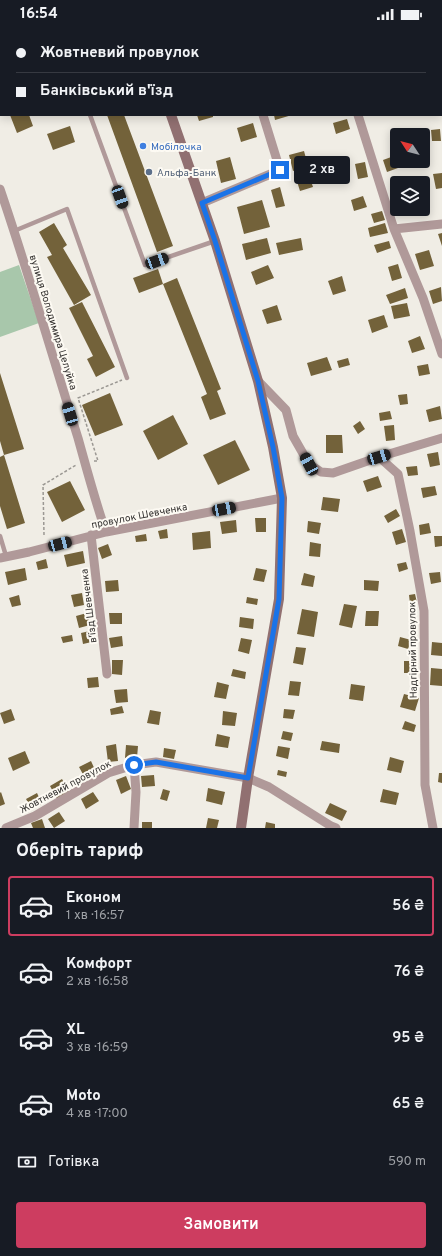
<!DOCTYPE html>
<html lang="uk">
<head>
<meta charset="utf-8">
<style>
  :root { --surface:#171b24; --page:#242831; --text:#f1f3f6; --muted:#9ea1a6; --line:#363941; --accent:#cd3d60 }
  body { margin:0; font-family:Overpass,sans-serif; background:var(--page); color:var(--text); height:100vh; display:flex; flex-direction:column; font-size:15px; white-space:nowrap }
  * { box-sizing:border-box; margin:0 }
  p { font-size:13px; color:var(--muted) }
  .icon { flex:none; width:22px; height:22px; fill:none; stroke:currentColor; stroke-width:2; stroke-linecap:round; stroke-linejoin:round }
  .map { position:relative; height:800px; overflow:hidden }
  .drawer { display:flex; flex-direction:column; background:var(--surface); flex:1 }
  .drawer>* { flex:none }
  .guide { position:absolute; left:0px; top:0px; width:442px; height:88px; box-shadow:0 2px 10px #0003; display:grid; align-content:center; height:88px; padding:0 16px; background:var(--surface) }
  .needle { width:26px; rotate:306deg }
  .controls { position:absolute; left:390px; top:100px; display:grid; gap:8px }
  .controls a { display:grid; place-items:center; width:40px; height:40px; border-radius:4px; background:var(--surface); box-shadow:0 2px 10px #0003; font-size:20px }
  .end { position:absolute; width:18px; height:18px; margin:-9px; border:5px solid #1a73e8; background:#fff; box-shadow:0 0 0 2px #fff }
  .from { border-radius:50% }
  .bubble { position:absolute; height:28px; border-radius:4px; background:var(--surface); box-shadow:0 2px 10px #0003; font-size:13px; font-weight:600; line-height:28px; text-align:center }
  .car { position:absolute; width:12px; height:24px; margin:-12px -6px; border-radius:5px; box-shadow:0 0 3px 1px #0007; background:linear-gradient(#222 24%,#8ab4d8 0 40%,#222 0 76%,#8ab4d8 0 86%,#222 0) }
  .guide b { display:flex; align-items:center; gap:14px; height:38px; font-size:15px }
  .guide b+b { border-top:1px solid var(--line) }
  .guide i { width:10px; height:10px; background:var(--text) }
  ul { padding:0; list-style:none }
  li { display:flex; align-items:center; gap:12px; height:60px; margin:0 8px 6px; padding:0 8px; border:2px solid transparent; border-radius:4px }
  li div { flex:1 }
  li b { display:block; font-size:15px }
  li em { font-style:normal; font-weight:600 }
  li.active { border-color:var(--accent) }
  li>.icon { width:36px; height:36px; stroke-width:1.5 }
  h2 { padding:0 16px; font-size:18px; line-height:48px }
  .pay { display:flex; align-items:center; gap:10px; height:44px; padding:0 16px; font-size:15px }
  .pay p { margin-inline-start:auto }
  .cta { display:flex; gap:8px; margin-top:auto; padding:8px 16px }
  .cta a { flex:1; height:46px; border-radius:4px; background:var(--accent); color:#fff; font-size:16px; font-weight:600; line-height:46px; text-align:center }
  .status { display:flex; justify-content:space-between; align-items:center; height:28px; padding:0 20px; background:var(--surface); direction:ltr }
  .status svg { height:11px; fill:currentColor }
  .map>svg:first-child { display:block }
  .green { fill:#a8c7ab }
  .building { fill:#73623a }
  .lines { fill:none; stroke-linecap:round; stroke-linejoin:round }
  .path { stroke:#9b9893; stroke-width:1.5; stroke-dasharray:3 2; stroke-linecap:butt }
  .lane { stroke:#b09999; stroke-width:4.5 }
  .street { stroke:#b09999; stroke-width:9 }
  .secondary { stroke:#917071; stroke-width:10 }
  .route { stroke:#1a73e8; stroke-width:5 }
  .shop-dot { fill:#3f7fe0; stroke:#fdfaf3; stroke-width:1.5 }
  .service-dot { fill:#5c6f8a; stroke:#fdfaf3; stroke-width:1.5 }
  .labels { text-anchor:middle; stroke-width:4; stroke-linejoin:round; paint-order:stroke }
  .shop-label { font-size:10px; fill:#366cbe; stroke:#fdfaf3; text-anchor:start }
  .service-label { font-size:10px; fill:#4e5e75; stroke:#fdfaf3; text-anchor:start }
  .street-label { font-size:10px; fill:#343230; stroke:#fdfaf3 }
</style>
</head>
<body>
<div class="status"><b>16:54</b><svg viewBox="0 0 49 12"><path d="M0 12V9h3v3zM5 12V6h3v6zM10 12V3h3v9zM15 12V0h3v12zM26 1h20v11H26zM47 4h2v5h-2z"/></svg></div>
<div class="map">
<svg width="442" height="800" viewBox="0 0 442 800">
  <rect width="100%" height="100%" fill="#f0ede5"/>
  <path class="green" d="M19,237L39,295L0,309V244Z"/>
  <path class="building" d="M10,87H29L33,98L17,105Z
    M107,87H124L173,218L157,224Z
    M197,87H213V89L199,93Z
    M274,87H292L275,92Z
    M347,91L350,101L336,106L333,95Z
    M253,95L257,109L241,114L237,100Z
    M70,98L75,114L53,122L47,106Z
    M440,101L441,113H432L431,102Z
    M304,123L308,138L293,143L289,127Z
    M394,128L398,140L387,144L383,132Z
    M230,129L236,151L221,155L216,133Z
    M365,134L368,149L358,151L355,136Z
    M308,144L313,159L300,163L295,147Z
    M442,145V160L436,161L433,146Z
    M280,159L285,178L276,180L271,162Z
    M363,168L367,179L354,183L351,172Z
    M262,172L270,199L244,206L237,179Z
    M382,183L385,192L374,195L371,186Z
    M54,195L67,217L63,220L91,267L74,277L47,229L52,227L39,204Z
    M385,195L388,205L370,209L368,200Z
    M442,205V218L438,206Z
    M267,210L271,225L246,232L242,216Z
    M301,210L303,222L279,227L276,215Z
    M389,213L391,220L377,225L374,217Z
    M429,222L434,238L420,242L415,226Z
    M398,236L402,250L392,253L388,239Z
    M268,237L274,250L256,257L251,244Z
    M158,241L163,256L139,265L133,250Z
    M342,248L346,263L333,267L328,253Z
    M177,250L221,361L217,363L226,386L210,392L201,369L207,366L163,256Z
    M441,259L442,273L433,276L429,263Z
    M405,260L408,270L390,276L386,267Z
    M82,274L115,339L96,349L87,331L93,328L69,280Z
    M407,275L410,288L394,291L391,278Z
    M277,277L282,292L267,296L262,282Z
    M384,287L388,299L372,305L368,292Z
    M420,308L425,321L412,325L408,313Z
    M327,329L332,342L311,348L307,335Z
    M348,330L350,337L339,340L337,333Z
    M428,336L430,346L419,348L417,338Z
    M0,345L24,421L4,427L0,413Z
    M110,365L123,397L95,408L82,377Z
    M407,366L408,376L400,377L398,367Z
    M440,378L442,391L429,394L426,382Z
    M390,383L392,391L380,393L379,385Z
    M173,387L188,416L158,432L143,403Z
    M360,393L365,401L358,406L353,398Z
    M394,397L395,412L386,413L384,398Z
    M326,407H342L343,425H326Z
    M235,412L250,442L218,457L203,427Z
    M438,424L440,437L430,439L427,426Z
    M4,427L25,495L7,501L0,478V429Z
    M417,438L418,447L408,448L406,439Z
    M378,448L382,459L367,464L363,453Z
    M70,453L85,482L62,494L47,464Z
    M435,458L437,467L423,470L421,460Z
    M323,469L340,471L338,484L321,482Z
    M396,481L400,488L388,495L384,488Z
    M255,490H266V504H256Z
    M236,492L237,504L222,506L220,494Z
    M308,493L321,495L319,506L307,504Z
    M429,495L431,505L420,507L419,497Z
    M167,501L168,510L160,511L158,503Z
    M402,501L406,514L396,517L392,504Z
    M210,503L211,520L193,522L192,505Z
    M146,506L147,513L136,514L135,508Z
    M434,508H442V518L435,519Z
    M310,514L321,516L320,529L309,528Z
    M108,516L112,527L102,531L98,520Z
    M83,523L85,535L67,539L64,527Z
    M46,531L48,540L38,542L36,534Z
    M406,534L408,541L399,544L397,536Z
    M25,540L27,552L8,557L5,544Z
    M256,540L267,542L264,554L253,552Z
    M440,544L441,554L431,556L429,545Z
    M304,545L315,548L313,559L301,557Z
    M118,552L119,563L106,564L105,553Z
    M364,552L379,553L378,563L364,562Z
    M82,565L84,577L74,579L71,567Z
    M415,566L417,575L410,576L409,567Z
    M19,567L21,577L12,579L9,570Z
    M247,569L258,571L257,577L246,575Z
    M344,576L357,578L352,600L339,597Z
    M302,581L318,584L314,609L297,606Z
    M366,583H379L378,598H365Z
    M87,585L90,597L79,600L76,588Z
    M109,585H122V596H110Z
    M240,589L254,591L253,601L239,599Z
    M94,602L96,613L83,616L81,605Z
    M72,607L73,613L63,615L61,609Z
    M122,608L123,618L111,620L109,610Z
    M400,609L411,612L408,621L398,618Z
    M241,610L252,612L249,626L238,623Z
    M432,614L442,615V628L431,627Z
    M296,619L306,620L303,637L293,635Z
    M112,632H123L122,647L112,646Z
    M404,633H415V645H404Z
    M431,640L442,641V658L430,657Z
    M233,641L246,644L245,651L231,648Z
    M98,649L99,659L88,660L87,650Z
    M290,653L301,654L299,668L288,667Z
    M217,654L229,657L226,671L214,669Z
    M351,656L365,658L363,673L349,671Z
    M127,661L128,674L116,675L114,662Z
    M404,666L419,670L415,683L400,679Z
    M122,678L124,685L111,687L110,681Z
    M11,681L15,692L4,696L0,685Z
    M284,681L295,682L293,691L283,690Z
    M150,682L161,684L159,697L147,695Z
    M223,683L237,685L235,698L222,697Z
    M405,693L416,697L414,704L402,701Z
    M283,703L293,705L291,713L281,711Z
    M217,706L230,709L228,720L215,718Z
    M322,713L340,716L339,725L320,722Z
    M116,716L118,733L108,734L106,718Z
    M126,717L138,718L137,730H125Z
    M278,718L290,720L288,731L276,728Z
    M164,720L176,722L174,731L163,729Z
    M25,723L30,735L13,743L8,730Z
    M390,729L404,733L401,745L387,742Z
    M91,733L96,744L85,750L79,739Z
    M278,742L287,744L286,749L277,747Z
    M439,745H442V755L438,754Z
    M154,747L155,758L142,759L141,748Z
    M126,748L131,761L121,766L116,752Z
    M62,751L69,764L57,771L50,758Z
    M208,760L225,764L222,777L206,773Z
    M163,761L170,763L167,773L160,771Z
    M383,761L399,765L396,777L380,774Z
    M1,764L5,776L0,778V765Z
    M93,764L99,773L86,781L81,771Z
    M37,765L42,776L32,782L26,771Z
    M330,775L347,783L342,793L325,785Z
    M59,784L65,793L54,800L48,791Z
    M208,790L219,792L217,800H206Z
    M42,791L45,800H33L31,795Z
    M142,794H152V800H142Z
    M266,794L275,796V800H265Z"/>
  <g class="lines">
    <path class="path" d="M94,433H98L78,370L122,352
      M44,507L43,457L76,437"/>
    <path class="lane" d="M90,87L145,237L215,213
      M14,203L67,181L127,350
      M0,508L6,528"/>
    <path class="street" d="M331,0V1
      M434,0V1
      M39,1L42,0
      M0,18L1,17
      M441,60L442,68
      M358,87L394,201L423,270L442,326
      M0,161C28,243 52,327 78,410C87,442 95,473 106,504
      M202,175L280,142L263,87
      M394,201L442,196
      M258,353L286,382L293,408L309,436L321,444L333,445L379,429L442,410
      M379,429L398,446L410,503L424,583L425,757L433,800
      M91,507L107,646
      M0,530L29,524L106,504L282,470
      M134,737L136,764L134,800
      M6,800L35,788L108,745L134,737L156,734L248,750L269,759L331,798L336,800"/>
    <path class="secondary" d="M135,0V1
      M171,87L215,213L258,353L273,419L282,470L279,571L248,750L241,800"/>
  </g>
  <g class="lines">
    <path class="route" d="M134,737L156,734L248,750L279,571L282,470L273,419L258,353L215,213L202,175L280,142"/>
  </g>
  <circle class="shop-dot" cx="143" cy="118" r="4"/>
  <circle class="service-dot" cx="149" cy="144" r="4"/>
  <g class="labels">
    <g class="shop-label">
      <text x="151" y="122">Мобілочка</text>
    </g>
    <g class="service-label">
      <text x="157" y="148">Альфа-Банк</text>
    </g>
    <g class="street-label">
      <text transform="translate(54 294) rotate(73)" y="4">вулиця Володимира Целуйка</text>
      <text transform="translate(139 487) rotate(-11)" y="4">провулок Шевченка</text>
      <text transform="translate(88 578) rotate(-97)" y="4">в'їзд Шевченка</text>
      <text transform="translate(412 622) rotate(-91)" y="4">Надгірний провулок</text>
      <text transform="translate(65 758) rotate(-28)" y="4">Жовтневий провулок</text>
    </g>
  </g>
</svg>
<div class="controls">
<a><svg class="needle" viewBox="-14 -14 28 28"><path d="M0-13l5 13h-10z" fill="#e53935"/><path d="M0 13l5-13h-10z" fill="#9ea1a6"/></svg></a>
<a><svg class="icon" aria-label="layers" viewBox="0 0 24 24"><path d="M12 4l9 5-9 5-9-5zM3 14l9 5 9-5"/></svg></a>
</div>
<i class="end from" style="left:134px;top:737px"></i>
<i class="end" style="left:280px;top:142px"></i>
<div class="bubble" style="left:294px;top:128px;width:56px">2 хв</div>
<i class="car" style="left:120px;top:169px;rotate:160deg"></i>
<i class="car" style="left:157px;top:233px;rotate:70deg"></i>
<i class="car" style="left:70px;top:386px;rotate:343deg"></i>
<i class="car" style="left:379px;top:429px;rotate:73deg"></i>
<i class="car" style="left:309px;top:436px;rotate:332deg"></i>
<i class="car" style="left:224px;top:481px;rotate:79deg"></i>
<i class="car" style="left:60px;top:516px;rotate:75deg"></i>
<div class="guide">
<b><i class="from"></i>Жовтневий провулок</b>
<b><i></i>Банківський в'їзд</b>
</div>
</div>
<section class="drawer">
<h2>Оберіть тариф</h2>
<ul>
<li class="active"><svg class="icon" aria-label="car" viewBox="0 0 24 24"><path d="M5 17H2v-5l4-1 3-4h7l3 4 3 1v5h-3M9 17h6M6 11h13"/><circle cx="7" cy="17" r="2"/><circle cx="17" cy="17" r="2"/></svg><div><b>Економ</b><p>1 хв · 16:57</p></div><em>56 ₴</em></li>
<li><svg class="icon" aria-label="car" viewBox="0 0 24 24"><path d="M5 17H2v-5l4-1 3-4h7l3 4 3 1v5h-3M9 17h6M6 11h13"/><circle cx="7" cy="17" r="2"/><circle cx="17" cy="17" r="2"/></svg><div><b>Комфорт</b><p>2 хв · 16:58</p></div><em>76 ₴</em></li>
<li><svg class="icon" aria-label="car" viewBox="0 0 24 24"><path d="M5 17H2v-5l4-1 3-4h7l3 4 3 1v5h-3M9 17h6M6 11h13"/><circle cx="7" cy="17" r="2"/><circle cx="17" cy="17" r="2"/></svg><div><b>XL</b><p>3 хв · 16:59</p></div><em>95 ₴</em></li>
<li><svg class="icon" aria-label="car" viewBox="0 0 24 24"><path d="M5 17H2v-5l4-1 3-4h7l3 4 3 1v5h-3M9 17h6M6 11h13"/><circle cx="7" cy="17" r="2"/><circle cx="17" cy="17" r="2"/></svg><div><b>Moto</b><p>4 хв · 17:00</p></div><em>65 ₴</em></li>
</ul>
<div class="pay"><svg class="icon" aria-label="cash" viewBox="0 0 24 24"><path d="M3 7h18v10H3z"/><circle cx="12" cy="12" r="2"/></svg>Готівка<p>590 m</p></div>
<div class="cta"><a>Замовити</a></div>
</section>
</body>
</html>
